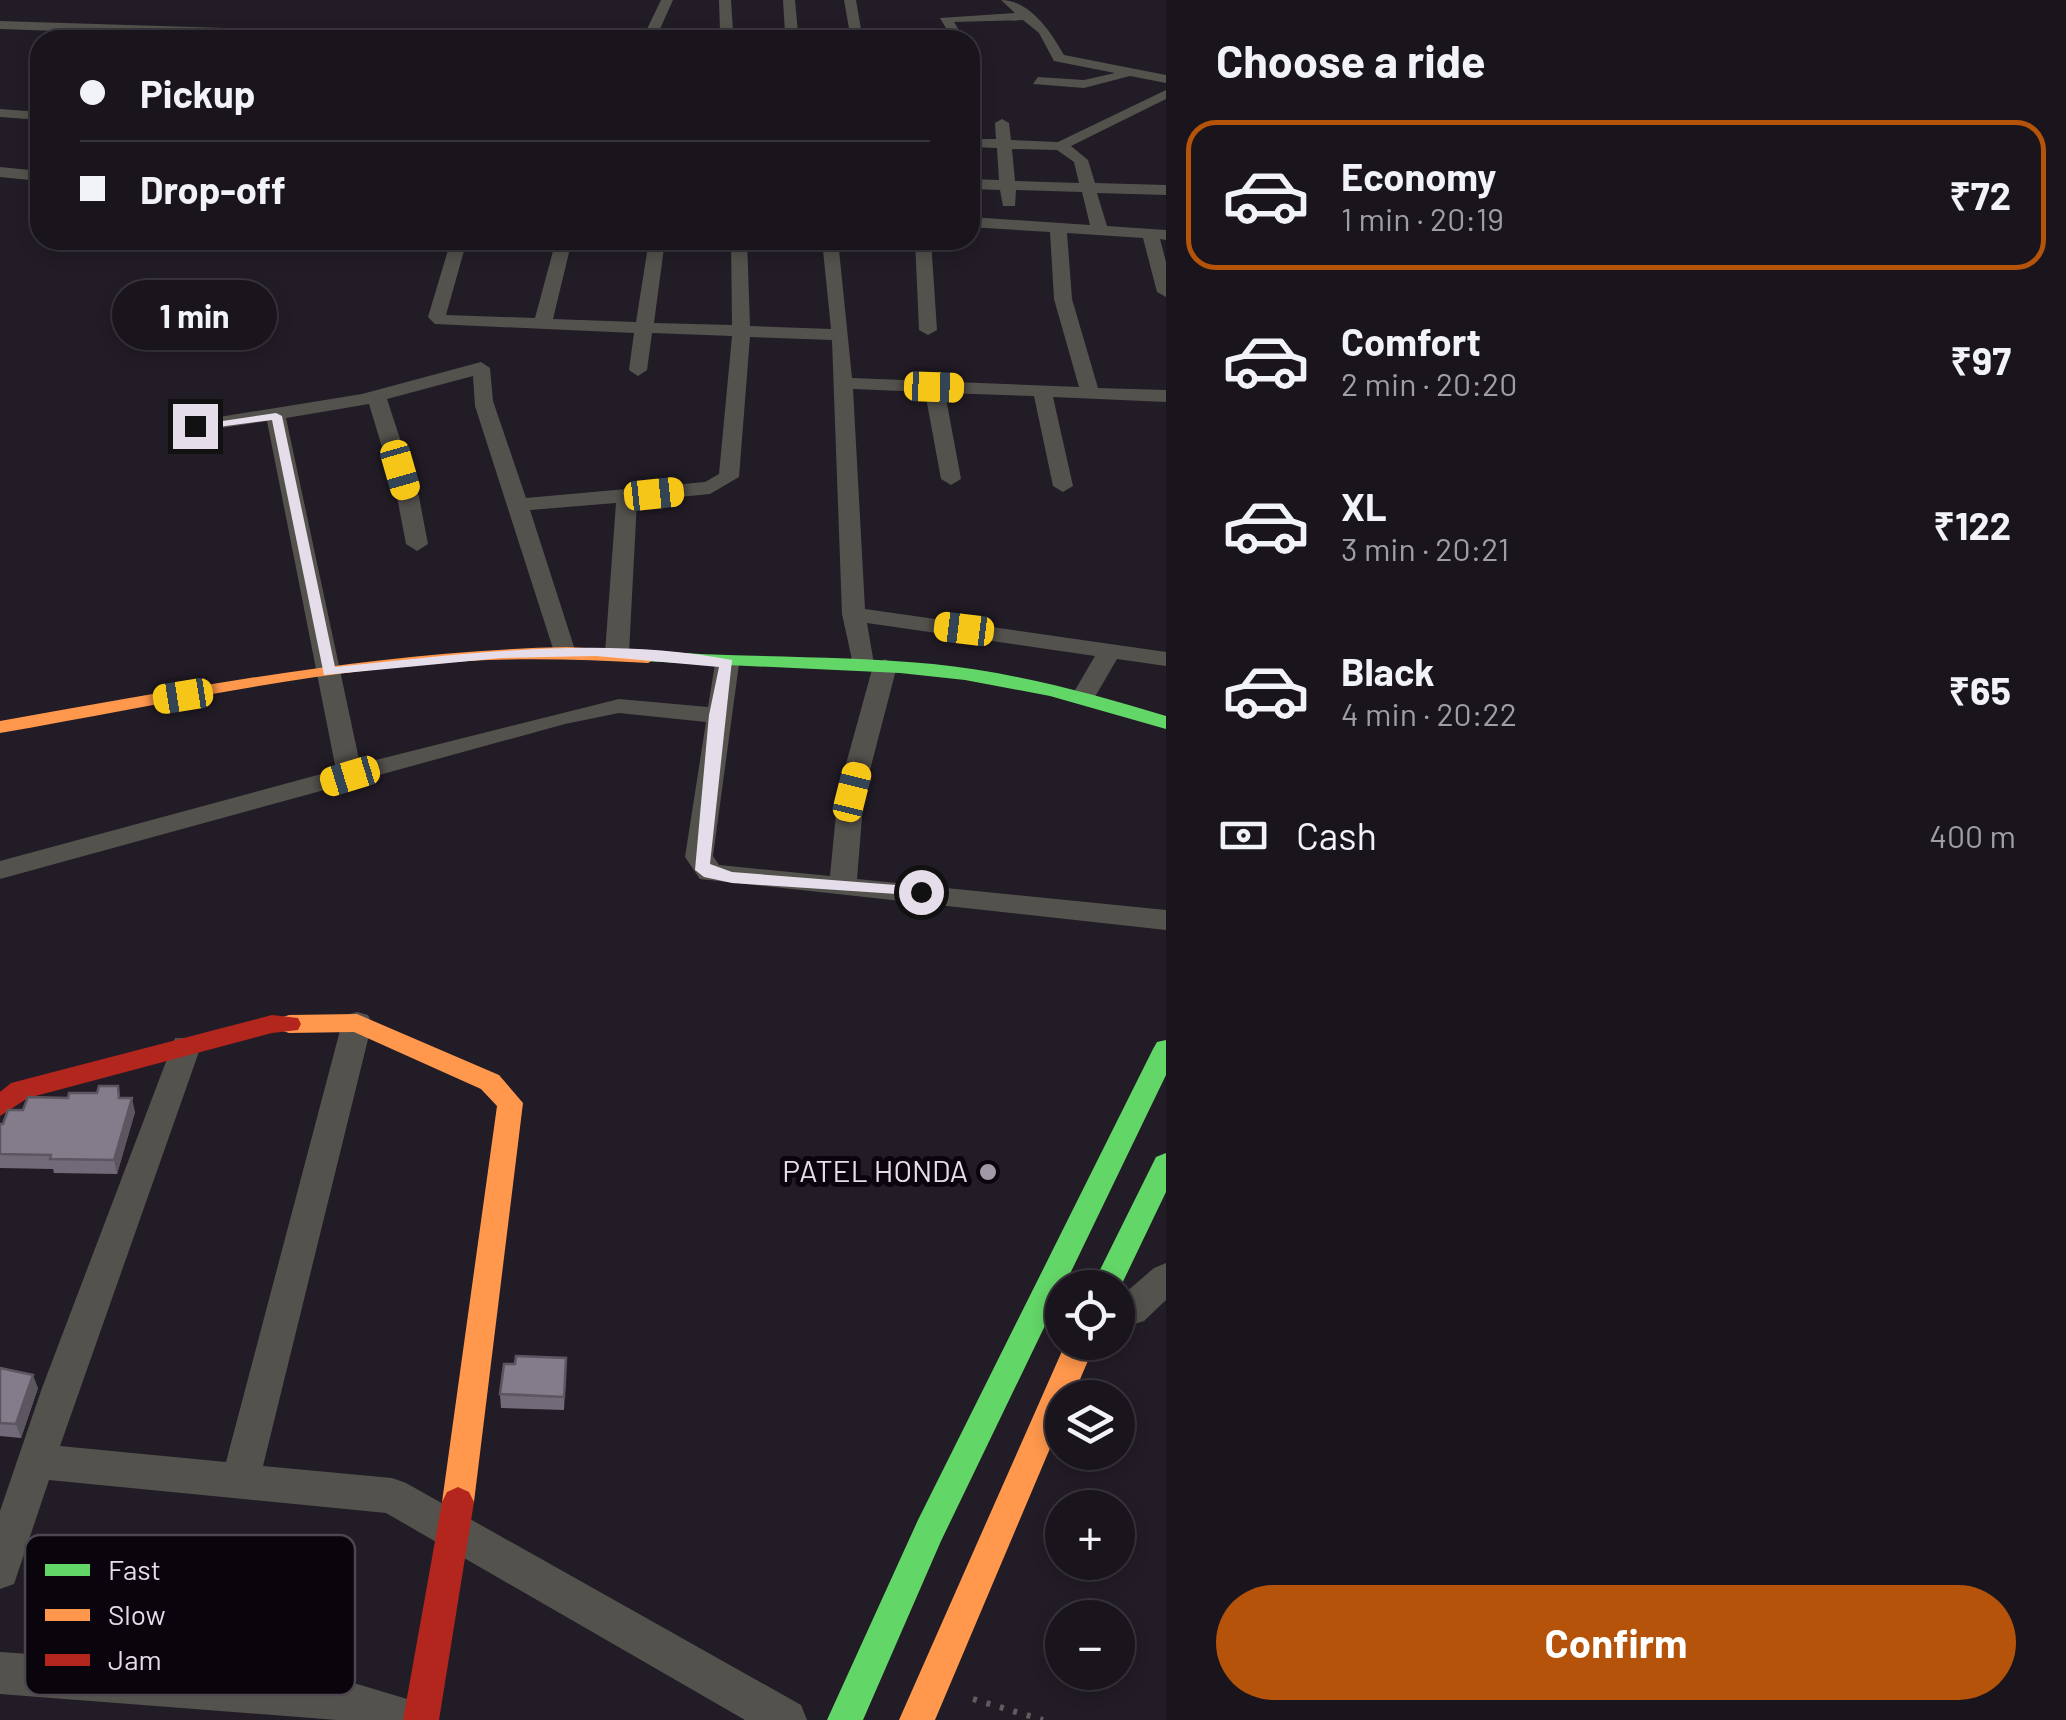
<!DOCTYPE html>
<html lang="en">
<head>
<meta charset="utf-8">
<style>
  :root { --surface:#1a151c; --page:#231e25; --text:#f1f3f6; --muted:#9f9fa3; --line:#38343b; --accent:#b45309 }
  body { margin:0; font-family:Barlow,sans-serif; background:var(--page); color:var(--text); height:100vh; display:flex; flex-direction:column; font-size:38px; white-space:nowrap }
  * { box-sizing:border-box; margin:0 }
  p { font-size:32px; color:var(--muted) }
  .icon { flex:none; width:55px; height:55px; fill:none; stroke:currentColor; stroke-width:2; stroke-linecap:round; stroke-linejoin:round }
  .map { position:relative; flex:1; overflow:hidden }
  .side { display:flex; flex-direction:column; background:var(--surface); width:900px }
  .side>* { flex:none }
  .top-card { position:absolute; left:30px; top:30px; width:950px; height:220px; border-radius:30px; box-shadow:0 5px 15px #0003,0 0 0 2px var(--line); display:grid; align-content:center; height:220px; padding:0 50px; background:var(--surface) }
  .tools { position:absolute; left:1045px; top:1270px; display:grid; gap:20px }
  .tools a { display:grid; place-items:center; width:90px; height:90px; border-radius:50%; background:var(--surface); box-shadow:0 5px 15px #0003,0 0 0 2px var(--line); font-size:50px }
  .end { position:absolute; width:45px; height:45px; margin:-22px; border:12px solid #e5ddea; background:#111; box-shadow:0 0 0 5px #111 }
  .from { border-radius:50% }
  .bubble { position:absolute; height:70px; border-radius:35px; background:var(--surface); box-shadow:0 5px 15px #0003,0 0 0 2px var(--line); font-size:32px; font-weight:700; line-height:70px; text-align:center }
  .car { position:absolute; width:30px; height:60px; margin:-30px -15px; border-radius:12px; box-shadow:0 0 8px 2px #0007; background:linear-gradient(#f5c518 24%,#345 0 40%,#f5c518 0 76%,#345 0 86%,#f5c518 0) }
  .top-card b { display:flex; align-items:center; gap:35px; height:95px; font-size:38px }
  .top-card b+b { border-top:2px solid var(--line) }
  .top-card i { width:25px; height:25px; background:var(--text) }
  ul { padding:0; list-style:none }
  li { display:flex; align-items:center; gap:30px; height:150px; margin:0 20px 15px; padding:0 30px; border:5px solid transparent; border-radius:30px }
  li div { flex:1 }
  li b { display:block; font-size:38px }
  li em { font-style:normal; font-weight:700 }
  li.selected { border-color:var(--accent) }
  li>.icon { width:90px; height:90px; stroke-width:1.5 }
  h2 { padding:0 50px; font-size:45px; line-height:120px }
  .pay { display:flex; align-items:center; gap:25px; height:110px; padding:0 50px; font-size:38px }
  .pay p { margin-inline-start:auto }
  .primary-button { display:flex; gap:20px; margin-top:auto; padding:20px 50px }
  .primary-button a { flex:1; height:115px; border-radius:60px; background:var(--accent); color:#fff; font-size:40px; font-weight:700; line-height:115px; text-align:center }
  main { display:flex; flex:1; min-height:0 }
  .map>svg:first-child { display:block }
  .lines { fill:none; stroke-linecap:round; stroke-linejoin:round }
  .path { stroke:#605d5c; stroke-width:6; stroke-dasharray:4 10; stroke-linecap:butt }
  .street { fill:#54524d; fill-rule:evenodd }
  .fast { fill:#63d668; fill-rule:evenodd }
  .slow { fill:#ff974d; fill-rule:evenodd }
  .jam { fill:#b3261e; fill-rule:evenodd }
  .wall { fill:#726a78 }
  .shaded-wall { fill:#5c5661 }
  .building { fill:#847b8b; stroke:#5c5661; stroke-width:2.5 }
  .route { fill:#e5ddea }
  .poi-dot { fill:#a199a5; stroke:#0a050d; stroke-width:4 }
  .labels { text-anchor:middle; stroke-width:10; stroke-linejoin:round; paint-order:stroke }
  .near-poi-label { font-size:30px; fill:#e5ddea; stroke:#0a050d; text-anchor:end }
  .key { fill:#0a050d; stroke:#4c464f; stroke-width:2.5 }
  .key-label { font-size:28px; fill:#e5ddea }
</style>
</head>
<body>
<main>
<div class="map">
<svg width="1166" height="1720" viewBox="0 0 1166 1720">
  <rect width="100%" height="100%" fill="#221c26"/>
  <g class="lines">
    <path class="path" d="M973,1699L1043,1720"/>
    <path class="street" d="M661,0H673L660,29L720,31L719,0H731L733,31L785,32L783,0H795L798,33L850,34L844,0H856L862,35L926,40L599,35L575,40L585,28L647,29Z
      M1001,0C1030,0 1051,32 1064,55L1166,75V83L1130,76L1084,88L1033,84L1038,77L1084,80L1115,73L1054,61L1039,33L1023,20L954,22L965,40H953L940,18L1015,13Z
      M0,21L286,30L326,40L0,29Z
      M1166,90V99L1071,146L1088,160L1095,183L1166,185V195L1097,193L1107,226L1166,230V240L1160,239L1166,262V297L1157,292L1143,238L1067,233L1072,299L1098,388L1166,390V402L1053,397L1073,486L1063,492L1053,486L1034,396L945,393L961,479L951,485L941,479L925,392L853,389L865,609L1166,652V666L1117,659L1092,702L1083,704L1071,697L1095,656L867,623L874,664L862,671L854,669L842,614L832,340L750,337L739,477L710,494L637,501L629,653L617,660L605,653L616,503L530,510L576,653L572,658H556L475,406L473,376L387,399L419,497L428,544L417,551L406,544L397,497L369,404L286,418L360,764L619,699L708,707L715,664L727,657L739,664L713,856L719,865L830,876L838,793L873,666L885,659L897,666L864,793L857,879L1166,910V930L700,879L685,857L706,722L619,713L565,724L0,879V861L336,770L267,421L195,432L185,426L188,422L362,394L481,362L490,368L493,401L526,498L705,482L719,474L732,336L652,333L647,370L638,376L629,370L634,333L435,324L428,317L451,240H467L446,315L535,318L556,240H572L553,319L636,322L649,240H665L654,323L732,325L731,240H747L750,326L831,329L822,240H838L852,378L1079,387L1054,299L1050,232L970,227V217L1090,225L1082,192L1016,190L1015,206H1003L1000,190L970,189V179L999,180L997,148L970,147V139H996L995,123L1002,119L1009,123L1011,140L1058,142ZM1012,149L1057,150L1074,162L1079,183L1015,181Z
      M0,109L40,112V120L0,117Z
      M0,167L40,171V181L0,177Z
      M915,240H931L937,330L928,335L919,330Z
      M357,1012L368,1015L372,1023L263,1466L392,1478L406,1483L801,1705L807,1720H745L386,1513L49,1480L14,1584L0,1589V1511L42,1388L175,1038H197L201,1046L60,1446L226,1462L342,1023L346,1015Z
      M1166,1263V1300L1144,1321L1118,1329V1299L1154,1268Z
      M0,1652L324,1674L427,1705L433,1720H337L0,1694Z"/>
    <path class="fast" d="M648,651C743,658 838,655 933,664C1012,672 1090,693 1166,716V729L1050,696L965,680L900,673L641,661L638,657Z
      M1166,1040V1075L941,1541L863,1720H827L918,1520L1153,1049L1157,1042Z
      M1166,1153V1192L1118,1292V1288H1091L1156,1157Z"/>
    <path class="slow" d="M567,647L648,651L658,657L648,663C595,660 542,658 488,660C324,667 161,705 0,733V721C189,688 375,651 567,647Z
      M357,1014L499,1075L523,1103L474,1502L469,1512L458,1517L447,1512L442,1502L497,1106L481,1089L354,1032L289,1033L280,1030L277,1024L280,1018L289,1015Z
      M1066,1342H1096L1072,1398H1062V1420L935,1720H899Z"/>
    <path class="jam" d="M272,1015L298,1018L301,1024L298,1030L272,1033L28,1098L0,1116V1092L11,1083Z
      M458,1487L469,1492L474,1502L439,1720H403L442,1502L447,1492Z"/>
  </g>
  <path class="wall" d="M97,1093L121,1098L135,1112L117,1174L54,1173L53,1169L0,1168V1124H3L23,1110L68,1098Z
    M0,1368L38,1388L21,1438L0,1436Z
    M566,1371L564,1410L501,1408L500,1394Z"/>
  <path class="shaded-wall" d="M132,1098L135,1112L117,1174L114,1160Z
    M33,1375L38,1388L21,1438L16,1424Z"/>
  <path class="building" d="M99,1086H118L119,1098H132L114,1160L50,1159L51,1155L0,1154V1124H3L8,1110H23L28,1097L68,1098L69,1093H97Z
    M516,1356L566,1358L564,1397L500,1394L504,1364H515Z
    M0,1368L33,1375L16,1424L0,1423Z"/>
  <path class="route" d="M276,413L282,416L335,667C466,654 601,635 732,660L710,864L732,872L921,887L929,892L927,896L732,883L704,877L695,870L709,715L719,667L596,656L501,658L324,675L272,420L195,430L189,426Z"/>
  <circle class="poi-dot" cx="988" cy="1172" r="10"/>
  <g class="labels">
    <g class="near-poi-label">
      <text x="968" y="1182">PATEL HONDA</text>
    </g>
  </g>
  <rect x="25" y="1535" width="330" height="160" rx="15" class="key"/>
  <rect x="45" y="1564" width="45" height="12" fill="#63d668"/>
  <rect x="45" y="1609" width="45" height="12" fill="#ff974d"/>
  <rect x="45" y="1654" width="45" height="12" fill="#b3261e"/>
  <g class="key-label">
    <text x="108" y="1580">Fast</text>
    <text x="108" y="1625">Slow</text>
    <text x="108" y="1670">Jam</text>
  </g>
</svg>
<div class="tools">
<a><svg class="icon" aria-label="locate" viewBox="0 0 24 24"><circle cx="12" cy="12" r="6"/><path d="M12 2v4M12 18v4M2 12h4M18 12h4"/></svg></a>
<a><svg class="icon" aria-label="layers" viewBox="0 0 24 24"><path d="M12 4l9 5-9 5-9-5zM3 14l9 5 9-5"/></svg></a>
<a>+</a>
<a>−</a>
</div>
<i class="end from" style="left:921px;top:892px"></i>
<i class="end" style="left:195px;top:426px"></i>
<div class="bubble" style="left:112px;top:280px;width:165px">1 min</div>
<i class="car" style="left:934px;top:387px;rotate:92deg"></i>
<i class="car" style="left:400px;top:470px;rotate:164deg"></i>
<i class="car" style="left:654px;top:494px;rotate:84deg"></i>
<i class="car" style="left:964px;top:629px;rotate:277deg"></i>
<i class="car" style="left:183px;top:696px;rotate:261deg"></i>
<i class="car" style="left:350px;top:776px;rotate:253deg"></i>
<i class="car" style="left:852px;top:792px;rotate:14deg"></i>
<div class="top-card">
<b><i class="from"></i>Pickup</b>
<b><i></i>Drop-off</b>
</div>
</div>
<section class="side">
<h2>Choose a ride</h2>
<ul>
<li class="selected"><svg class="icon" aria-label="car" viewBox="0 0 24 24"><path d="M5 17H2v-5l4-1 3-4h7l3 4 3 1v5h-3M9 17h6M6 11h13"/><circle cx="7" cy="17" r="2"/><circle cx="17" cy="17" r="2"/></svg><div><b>Economy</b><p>1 min · 20:19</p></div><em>₹72</em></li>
<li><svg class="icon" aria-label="car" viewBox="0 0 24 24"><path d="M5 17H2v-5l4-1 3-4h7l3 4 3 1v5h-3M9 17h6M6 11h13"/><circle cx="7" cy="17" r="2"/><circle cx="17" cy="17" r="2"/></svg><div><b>Comfort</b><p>2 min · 20:20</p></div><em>₹97</em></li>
<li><svg class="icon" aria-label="car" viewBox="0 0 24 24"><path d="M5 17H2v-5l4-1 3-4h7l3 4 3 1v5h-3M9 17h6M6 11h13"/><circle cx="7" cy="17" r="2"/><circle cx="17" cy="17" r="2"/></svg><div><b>XL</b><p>3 min · 20:21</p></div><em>₹122</em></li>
<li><svg class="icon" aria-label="car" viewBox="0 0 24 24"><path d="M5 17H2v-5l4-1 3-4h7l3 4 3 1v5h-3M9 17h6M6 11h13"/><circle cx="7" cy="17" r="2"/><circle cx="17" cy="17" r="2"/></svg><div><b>Black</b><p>4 min · 20:22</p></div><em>₹65</em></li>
</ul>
<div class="pay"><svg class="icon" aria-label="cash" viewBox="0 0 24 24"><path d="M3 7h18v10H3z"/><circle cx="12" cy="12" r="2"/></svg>Cash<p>400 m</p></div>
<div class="primary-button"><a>Confirm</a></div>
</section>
</main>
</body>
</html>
